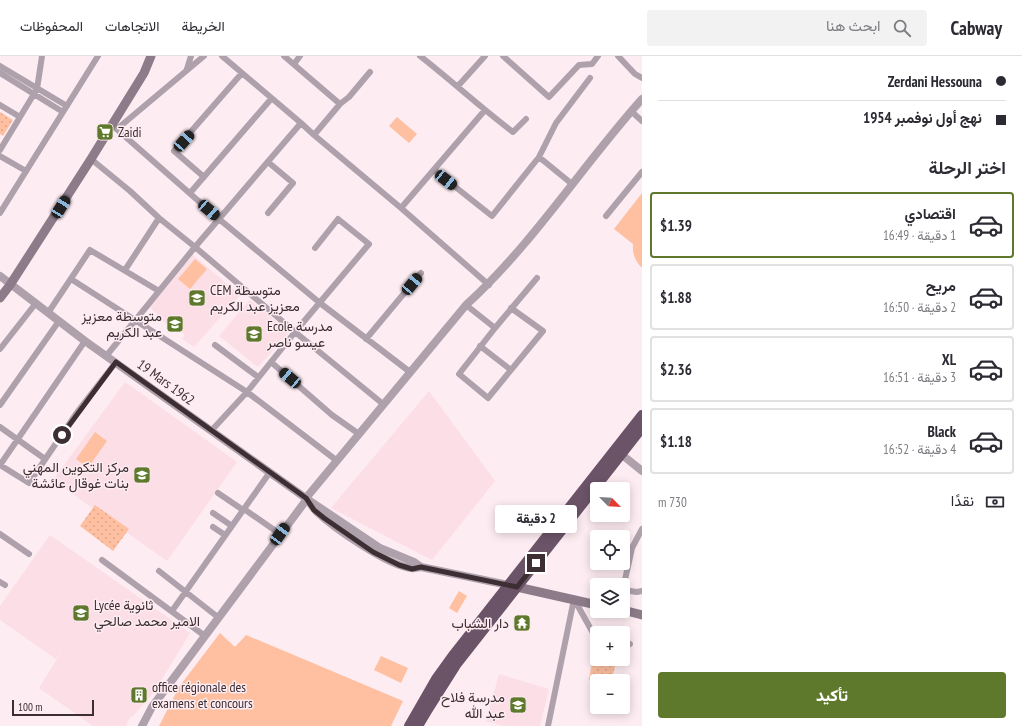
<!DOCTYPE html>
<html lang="ar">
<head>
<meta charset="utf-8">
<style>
  :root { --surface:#fff; --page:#f2f2f3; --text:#2b2b33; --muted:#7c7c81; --line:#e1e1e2; --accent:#5f792c }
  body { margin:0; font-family:"PT Sans Narrow",Vazirmatn,sans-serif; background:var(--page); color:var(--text); direction:rtl; height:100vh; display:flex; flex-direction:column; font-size:15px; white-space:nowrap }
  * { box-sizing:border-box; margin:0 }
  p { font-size:13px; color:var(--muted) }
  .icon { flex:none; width:22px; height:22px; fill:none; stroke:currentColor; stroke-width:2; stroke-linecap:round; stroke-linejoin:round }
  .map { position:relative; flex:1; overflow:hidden; direction:ltr }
  .sheet { display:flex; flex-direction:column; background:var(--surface); width:380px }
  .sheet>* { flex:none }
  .banner { display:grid; align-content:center; height:88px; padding:0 16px; background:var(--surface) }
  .needle { width:26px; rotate:114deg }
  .buttons { position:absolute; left:590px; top:426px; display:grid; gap:8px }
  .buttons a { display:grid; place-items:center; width:40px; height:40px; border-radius:4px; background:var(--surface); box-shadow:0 2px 10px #0003; font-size:20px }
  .scale { position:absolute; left:12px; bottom:10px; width:82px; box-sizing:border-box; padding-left:4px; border:2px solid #3d2e33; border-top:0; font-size:11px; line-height:14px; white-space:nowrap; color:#3d2e33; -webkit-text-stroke:3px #fdecf1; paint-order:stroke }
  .end { position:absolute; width:18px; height:18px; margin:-9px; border:5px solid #3d2e33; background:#fff; box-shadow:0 0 0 2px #fff }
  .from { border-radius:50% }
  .bubble { position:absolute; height:28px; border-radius:4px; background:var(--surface); box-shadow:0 2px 10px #0003; font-size:13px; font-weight:800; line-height:28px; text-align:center; direction:rtl }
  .car { position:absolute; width:12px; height:24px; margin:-12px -6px; border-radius:5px; box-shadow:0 0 3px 1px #0007; background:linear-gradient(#222 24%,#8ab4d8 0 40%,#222 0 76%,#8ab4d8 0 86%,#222 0) }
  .banner b { display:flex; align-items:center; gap:14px; height:38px; font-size:15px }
  .banner b+b { border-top:1px solid var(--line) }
  .banner i { width:10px; height:10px; background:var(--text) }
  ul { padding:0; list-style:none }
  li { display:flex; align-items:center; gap:12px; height:66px; margin:0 8px 6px; padding:0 8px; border:2px solid var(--line); border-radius:4px }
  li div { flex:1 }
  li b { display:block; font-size:15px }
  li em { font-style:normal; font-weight:800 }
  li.on { border-color:var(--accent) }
  li>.icon { width:36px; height:36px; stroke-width:1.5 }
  h2 { padding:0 16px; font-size:18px; line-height:48px }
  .pay { display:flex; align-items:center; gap:10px; height:44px; padding:0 16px; font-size:15px }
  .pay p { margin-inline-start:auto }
  .button { display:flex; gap:8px; margin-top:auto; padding:8px 16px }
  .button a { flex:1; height:46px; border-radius:4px; background:var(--accent); color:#fff; font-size:16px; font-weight:800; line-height:46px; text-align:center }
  header { display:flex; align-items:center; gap:24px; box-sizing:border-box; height:56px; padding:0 20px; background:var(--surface); border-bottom:1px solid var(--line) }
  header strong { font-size:19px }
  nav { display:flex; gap:22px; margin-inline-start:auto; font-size:14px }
  .search { width:280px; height:36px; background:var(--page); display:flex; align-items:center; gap:10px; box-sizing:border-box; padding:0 14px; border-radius:4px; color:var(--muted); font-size:15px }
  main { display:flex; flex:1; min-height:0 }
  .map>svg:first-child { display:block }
  .built { fill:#fcdee7 }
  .grass { fill:#fec0a0 }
  .park { fill:url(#park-dots) }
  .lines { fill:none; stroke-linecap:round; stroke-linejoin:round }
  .minor { stroke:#aea1ac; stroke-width:6 }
  .tertiary { stroke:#aea1ac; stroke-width:8 }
  .secondary { stroke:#8d7b8a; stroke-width:9 }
  .trunk { stroke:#6c5468; stroke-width:10 }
  .route { stroke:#3d2e33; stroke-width:5 }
  .labels { text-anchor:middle; stroke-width:3; stroke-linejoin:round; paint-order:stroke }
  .poi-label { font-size:14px; fill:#3d2e33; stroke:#fdecf1; text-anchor:start }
  .street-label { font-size:14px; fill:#3d2e33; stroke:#fdecf1 }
</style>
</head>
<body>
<header>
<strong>Cabway</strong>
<div class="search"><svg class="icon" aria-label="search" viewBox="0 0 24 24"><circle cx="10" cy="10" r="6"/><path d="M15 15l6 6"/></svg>ابحث هنا</div>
<nav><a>الخريطة</a><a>الاتجاهات</a><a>المحفوظات</a></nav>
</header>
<main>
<section class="sheet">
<div class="banner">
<b><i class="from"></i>Zerdani Hessouna</b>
<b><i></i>نهج أول نوفمبر 1954</b>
</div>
<h2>اختر الرحلة</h2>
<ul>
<li class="on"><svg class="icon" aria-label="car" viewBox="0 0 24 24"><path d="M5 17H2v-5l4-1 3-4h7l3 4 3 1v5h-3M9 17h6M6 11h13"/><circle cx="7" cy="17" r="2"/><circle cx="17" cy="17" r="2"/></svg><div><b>اقتصادي</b><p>1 دقيقة · 16:49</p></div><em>$1.39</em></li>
<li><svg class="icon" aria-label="car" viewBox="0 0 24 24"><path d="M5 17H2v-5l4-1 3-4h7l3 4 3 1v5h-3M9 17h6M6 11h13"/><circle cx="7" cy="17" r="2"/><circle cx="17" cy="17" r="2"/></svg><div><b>مريح</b><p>2 دقيقة · 16:50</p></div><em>$1.88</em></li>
<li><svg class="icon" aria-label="car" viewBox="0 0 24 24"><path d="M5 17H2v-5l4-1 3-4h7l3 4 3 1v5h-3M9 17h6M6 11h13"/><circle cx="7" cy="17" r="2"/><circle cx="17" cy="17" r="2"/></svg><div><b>XL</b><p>3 دقيقة · 16:51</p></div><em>$2.36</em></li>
<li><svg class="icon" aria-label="car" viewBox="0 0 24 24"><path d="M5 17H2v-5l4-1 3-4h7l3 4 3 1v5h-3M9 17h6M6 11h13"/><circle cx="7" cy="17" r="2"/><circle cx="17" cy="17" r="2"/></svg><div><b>Black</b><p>4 دقيقة · 16:52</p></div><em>$1.18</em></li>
</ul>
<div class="pay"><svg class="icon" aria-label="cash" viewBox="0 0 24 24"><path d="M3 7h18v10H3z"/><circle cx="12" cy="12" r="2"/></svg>نقدًا<p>730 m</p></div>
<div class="button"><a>تأكيد</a></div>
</section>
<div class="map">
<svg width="642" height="670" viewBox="0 0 642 670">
  <defs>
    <pattern id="park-dots" width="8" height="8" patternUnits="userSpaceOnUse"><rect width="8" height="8" fill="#fec0a0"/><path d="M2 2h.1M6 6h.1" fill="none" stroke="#dba58a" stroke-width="1.8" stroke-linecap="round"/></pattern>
  </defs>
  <rect width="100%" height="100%" fill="#fdecf1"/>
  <path class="built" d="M193,199L240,239L194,291L182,283L185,279L179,273L175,276L173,275L150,251Z
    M250,244L289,276L258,311L219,280Z
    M125,326L237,406L167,505L53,424Z
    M429,335L495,425L432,504L331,452Z
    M50,479L190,577L155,635L132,661H130L126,670H93L39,632L63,593L56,603L0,564V550Z
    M499,618L549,633L540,670H503L486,665Z"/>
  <path class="grass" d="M397,61L417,78L409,87L389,70Z
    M642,137V212C635,205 632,197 633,188L614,173Z
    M195,203L207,213L190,233L178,223Z
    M95,376L107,385L88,412L76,403Z
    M459,535L467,540L457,557L449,552Z
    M220,577L235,591L246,579L403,645L391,670H159L179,631Z
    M381,600L408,612L401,627L374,614Z"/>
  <path class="park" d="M0,56L13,64L3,80L0,78Z
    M95,449L129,473L113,495L80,470Z
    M595,589H597V603H617L611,625L597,626L589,624Z"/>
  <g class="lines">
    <path class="minor" d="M284,0L340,48L314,79L301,67
      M420,0C452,25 481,52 513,76L526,63
      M503,0L549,41L579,9L592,8L598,0
      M618,0L635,18L642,22
      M294,8L300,0
      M0,10L67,50
      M187,13L191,0
      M0,17L63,56
      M458,30L485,0
      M340,48L349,41L370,16
      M0,49L20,61
      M631,55L642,65
      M112,69L219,163L320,247L410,316
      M117,73L204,0
      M314,79L401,152L485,54
      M0,94L37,33L42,0
      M0,100L26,115
      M539,101L572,128
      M91,103L130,135L159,162L195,191L295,276L247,336L211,375
      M434,114L492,160L539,101L556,67L590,22
      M204,121L174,95L242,17
      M190,137L271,43
      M401,152L489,229
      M0,157L98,0
      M268,157L293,127L268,106
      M606,160L642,116
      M315,192L338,163L369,188L295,276L383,348
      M125,214L159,162
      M71,223L247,336L336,404
      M466,249L495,272L537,222
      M48,257L90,194L159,235
      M495,272L459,318L488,342L543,275L511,252
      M366,283L421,217
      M215,289L258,321
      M480,290L511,314
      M0,293L36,247
      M107,299L195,191L301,67L222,0
      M271,306L332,359L359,378
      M0,349L59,265
      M0,371L45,403
      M0,409L29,427L78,355L116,306
      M0,409L85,285
      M218,437L243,454
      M244,453L280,478
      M213,457L232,470
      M213,471L225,479
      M0,478L29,498
      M102,504L205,580
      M159,515L219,562
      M0,526L5,529
      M623,533L632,492L642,473
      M623,534L637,536L642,535
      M623,536L626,555
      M574,543L593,577L597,579
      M172,555L270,416
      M623,586L630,588
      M548,670L574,543"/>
    <path class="tertiary" d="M0,220L85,285L307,443L380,492L414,506L421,511
      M621,398L642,415
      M306,442L466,249C533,188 582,110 642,43
      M308,445C311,448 313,452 316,455C333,471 388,510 411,512C414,513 418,511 421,511L513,530
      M142,670L152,651L307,443"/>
    <path class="secondary" d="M0,242L10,229L91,103L144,17L151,0
      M517,531L597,549
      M623,554L642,559"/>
    <path class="trunk" d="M409,670L436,623L454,598L642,359
      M418,670L427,655L456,609L642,372"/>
  </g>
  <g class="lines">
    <path class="route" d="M62,379L116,306L306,442L314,454L324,462L373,496L399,509L412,513L421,511L517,531L536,507"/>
  </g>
  <defs>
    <g id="supermarket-square" transform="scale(0.9)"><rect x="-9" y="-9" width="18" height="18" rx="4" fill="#5f792c" stroke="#fdecf1"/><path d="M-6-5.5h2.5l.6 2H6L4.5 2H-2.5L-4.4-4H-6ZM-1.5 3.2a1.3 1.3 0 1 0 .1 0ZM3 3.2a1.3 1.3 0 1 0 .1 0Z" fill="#fff"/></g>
    <g id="school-square" transform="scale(0.9)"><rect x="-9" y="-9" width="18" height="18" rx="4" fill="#5f792c" stroke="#fdecf1"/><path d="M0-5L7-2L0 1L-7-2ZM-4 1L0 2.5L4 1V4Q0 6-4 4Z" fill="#fff"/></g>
    <g id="university-square" transform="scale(0.9)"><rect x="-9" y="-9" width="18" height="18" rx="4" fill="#5f792c" stroke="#fdecf1"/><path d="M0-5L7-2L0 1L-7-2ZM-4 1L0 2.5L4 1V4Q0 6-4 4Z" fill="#fff"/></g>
    <g id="temple-square" transform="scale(0.9)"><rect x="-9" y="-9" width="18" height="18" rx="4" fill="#5f792c" stroke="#fdecf1"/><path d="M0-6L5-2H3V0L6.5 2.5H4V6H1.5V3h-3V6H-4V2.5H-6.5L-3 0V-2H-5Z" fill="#fff"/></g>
    <g id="building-square" transform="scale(0.9)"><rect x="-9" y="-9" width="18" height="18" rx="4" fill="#5f792c" stroke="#fdecf1"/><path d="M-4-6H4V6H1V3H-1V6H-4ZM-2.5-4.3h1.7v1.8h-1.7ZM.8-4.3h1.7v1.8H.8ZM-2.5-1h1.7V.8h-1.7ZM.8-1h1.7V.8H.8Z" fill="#fff"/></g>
  </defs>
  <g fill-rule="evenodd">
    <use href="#supermarket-square" x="105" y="76"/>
    <use href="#school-square" x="197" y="242"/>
    <use href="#school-square" x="175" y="268"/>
    <use href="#school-square" x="254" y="278"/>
    <use href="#university-square" x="142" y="419"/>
    <use href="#school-square" x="81" y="557"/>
    <use href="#temple-square" x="522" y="567"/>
    <use href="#building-square" x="139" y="639"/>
    <use href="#school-square" x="518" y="649"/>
  </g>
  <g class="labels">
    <g class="poi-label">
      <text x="118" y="81">Zaidi</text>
      <text x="210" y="239">CEM متوسطة<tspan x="210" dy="16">معزيز عبد الكريم</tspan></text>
      <text x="162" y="265" text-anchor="end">متوسطة معزيز<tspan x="162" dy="16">عبد الكريم</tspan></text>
      <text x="267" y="275">Ecole مدرسة<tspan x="267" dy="16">عيسو ناصر</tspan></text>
      <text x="129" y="416" text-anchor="end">مركز التكوين المهني<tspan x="129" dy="16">بنات غوقال عائشة</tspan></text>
      <text x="94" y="554">Lycée ثانوية<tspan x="94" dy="16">الامير محمد صالحي</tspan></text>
      <text x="509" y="572" text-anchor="end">دار الشباب</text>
      <text x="152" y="636">office régionale des<tspan x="152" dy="16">examens et concours</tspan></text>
      <text x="505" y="646" text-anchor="end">مدرسة فلاح<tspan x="505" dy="16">عبد الله</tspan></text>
    </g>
    <g class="street-label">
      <text transform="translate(166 326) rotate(36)" y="5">19 Mars 1962</text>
    </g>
  </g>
</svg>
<div class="buttons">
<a><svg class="needle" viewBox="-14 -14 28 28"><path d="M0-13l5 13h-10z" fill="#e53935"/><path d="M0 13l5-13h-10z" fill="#7c7c81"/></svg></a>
<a><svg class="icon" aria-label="locate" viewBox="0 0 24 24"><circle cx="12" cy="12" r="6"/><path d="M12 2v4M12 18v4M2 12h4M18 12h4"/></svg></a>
<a><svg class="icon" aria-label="layers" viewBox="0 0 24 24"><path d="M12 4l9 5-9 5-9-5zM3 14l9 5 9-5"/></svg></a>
<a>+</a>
<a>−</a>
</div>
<div class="scale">100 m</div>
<i class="end from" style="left:62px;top:379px"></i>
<i class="end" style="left:536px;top:507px"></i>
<div class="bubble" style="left:495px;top:449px;width:82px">2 دقيقة</div>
<i class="car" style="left:184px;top:85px;rotate:42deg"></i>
<i class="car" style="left:446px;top:124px;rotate:128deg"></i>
<i class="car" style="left:61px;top:151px;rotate:32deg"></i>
<i class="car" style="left:209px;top:154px;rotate:131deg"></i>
<i class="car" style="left:412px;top:228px;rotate:40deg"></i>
<i class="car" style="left:290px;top:322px;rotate:310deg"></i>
<i class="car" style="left:280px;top:478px;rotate:36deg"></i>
</div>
</main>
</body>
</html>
